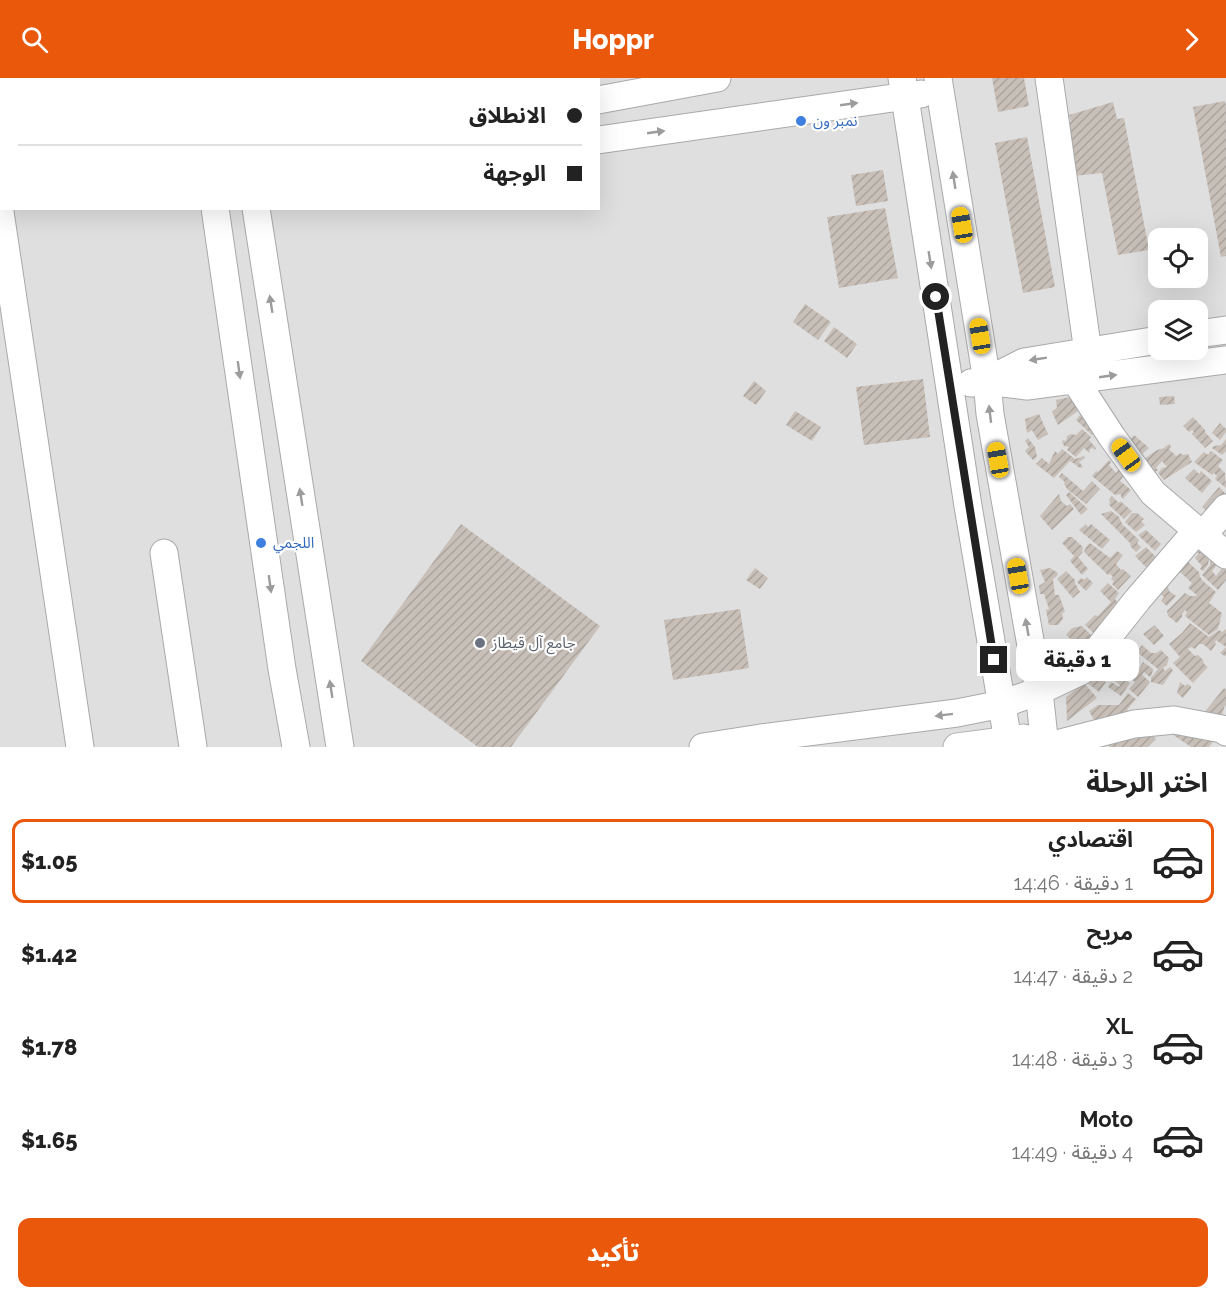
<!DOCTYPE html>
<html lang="ar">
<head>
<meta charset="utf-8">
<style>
  :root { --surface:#fff; --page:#f2f2f2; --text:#222; --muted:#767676; --line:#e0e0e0; --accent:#ea580c }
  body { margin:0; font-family:Raleway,"Noto Sans Arabic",sans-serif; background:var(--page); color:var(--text); direction:rtl; height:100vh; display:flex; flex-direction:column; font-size:22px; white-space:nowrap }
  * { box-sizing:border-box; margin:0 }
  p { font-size:20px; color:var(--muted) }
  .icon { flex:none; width:33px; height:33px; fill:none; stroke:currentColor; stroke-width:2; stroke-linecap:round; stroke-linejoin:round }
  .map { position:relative; height:669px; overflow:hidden; direction:ltr }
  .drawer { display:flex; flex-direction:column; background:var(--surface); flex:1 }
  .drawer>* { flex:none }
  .top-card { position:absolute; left:0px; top:0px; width:600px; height:132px; box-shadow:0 6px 24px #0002; direction:rtl; display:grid; align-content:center; height:132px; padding:0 18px; background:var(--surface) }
  .fabs { position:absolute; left:1148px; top:150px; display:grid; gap:12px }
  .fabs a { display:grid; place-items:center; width:60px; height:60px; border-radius:12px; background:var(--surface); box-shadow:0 6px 24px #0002; font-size:30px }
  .end { position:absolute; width:27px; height:27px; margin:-14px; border:8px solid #222; background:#fff; box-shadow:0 0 0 3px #fff }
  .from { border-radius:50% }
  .bubble { position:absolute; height:42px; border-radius:12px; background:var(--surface); box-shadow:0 6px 24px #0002; font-size:20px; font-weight:800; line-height:42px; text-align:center; direction:rtl }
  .car { position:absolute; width:18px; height:36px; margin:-18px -9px; border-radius:8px; box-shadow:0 0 4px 2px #0007; background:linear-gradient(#f5c518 24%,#345 0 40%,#f5c518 0 76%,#345 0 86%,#f5c518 0) }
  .top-card b { display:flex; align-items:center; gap:21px; height:57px; font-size:22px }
  .top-card b+b { border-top:2px solid var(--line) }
  .top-card i { width:15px; height:15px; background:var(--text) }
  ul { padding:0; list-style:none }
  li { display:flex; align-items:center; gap:18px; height:84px; margin:0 12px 9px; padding:0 6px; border:3px solid transparent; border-radius:12px }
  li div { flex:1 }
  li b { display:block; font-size:22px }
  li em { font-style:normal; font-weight:800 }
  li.selected { border-color:var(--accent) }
  li>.icon { width:54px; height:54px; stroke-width:1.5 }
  h2 { padding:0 18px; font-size:27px; line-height:72px }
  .primary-button { display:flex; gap:12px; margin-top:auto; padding:12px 18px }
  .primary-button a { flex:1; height:69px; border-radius:12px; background:var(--accent); color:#fff; font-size:24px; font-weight:800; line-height:69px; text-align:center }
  header { display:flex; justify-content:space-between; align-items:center; height:78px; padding:0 18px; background:var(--accent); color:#fff; font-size:27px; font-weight:800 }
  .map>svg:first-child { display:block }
  .residential { fill:#e0dfdf; fill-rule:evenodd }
  .building { fill:url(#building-hatch) }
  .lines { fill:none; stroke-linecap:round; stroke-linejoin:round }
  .minor-casing { stroke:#a9a9a9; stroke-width:29 }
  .minor { stroke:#fff; stroke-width:27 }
  .oneway { fill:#9c9c9c }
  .route { stroke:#222; stroke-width:8 }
  .shop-dot { fill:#3f7fe0; stroke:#fff; stroke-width:2 }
  .worship-dot { fill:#6b7280; stroke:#fff; stroke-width:2 }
  .labels { text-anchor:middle; stroke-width:4.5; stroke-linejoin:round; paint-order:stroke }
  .shop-label { font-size:15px; fill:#366cbe; stroke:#fff; text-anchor:start }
  .worship-label { font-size:15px; fill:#5b616d; stroke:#fff; text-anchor:start }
</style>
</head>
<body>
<header><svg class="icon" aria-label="forward" viewBox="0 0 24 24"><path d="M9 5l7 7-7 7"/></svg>Hoppr<svg class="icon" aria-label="search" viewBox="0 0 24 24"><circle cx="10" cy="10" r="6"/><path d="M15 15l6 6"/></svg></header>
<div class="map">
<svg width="1226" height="669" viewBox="0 0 1226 669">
  <defs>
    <pattern id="building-hatch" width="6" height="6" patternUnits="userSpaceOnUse" patternTransform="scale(1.5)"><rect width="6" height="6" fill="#c7bfb8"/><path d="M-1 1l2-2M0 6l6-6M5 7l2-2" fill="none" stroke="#aba49e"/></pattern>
  </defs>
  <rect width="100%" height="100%" fill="#f2efe9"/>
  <path class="residential" d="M0,0H1226V669H0ZM2,2H598V130H2ZM1158,160H1197V200H1158ZM1158,232H1197V272H1158Z"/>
  <path class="building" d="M992,0H1024L1029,28L998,34Z
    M1225,23L1226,29V178L1221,179L1193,29Z
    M1113,24L1117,41L1124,40L1149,172L1118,177L1102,95L1073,98L1062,47L1071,44L1069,37Z
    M1027,59L1055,209L1023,215L995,65Z
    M883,92L888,123L856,128L851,97Z
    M885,130L898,200L839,210L827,139Z
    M805,226L831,244L818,262L793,244Z
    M834,249L857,266L847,280L824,263Z
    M923,301L930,359L864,367L856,309Z
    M754,303L766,313L756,327L743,318Z
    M1174,318L1175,326L1160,327L1159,319Z
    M1070,319L1081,331L1058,347L1052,334L1057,330L1056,322Z
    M795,333L821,349L812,363L786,347Z
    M1039,336L1048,356L1038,362L1032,352L1027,355L1025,341Z
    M1080,337L1096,352L1092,357L1076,342Z
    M1193,339L1205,352V354L1213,363L1205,370L1192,356L1194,354L1192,352L1189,354L1183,348Z
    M1220,345L1226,351V354L1220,362L1212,355Z
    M1082,351L1091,359L1089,362L1096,370L1095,372L1093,370L1090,371L1089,375L1084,370L1076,379L1067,372L1069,369L1064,368L1062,363L1064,362L1066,364L1067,358L1071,356L1076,357Z
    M1134,357L1149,370L1141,377L1128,364Z
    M1028,360L1035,369L1037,379L1033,382L1025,373L1029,369L1025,363Z
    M1226,361V373L1222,377L1212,370L1214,368L1221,367Z
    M1169,366L1171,368L1169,371L1176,378L1181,375L1182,377L1188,376L1192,384L1164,402L1158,395L1162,390L1167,389L1162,383L1156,390L1158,392L1155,394L1144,381L1157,372L1164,370Z
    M1062,371L1075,381L1084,378L1085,380L1079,384L1083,389L1080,390L1070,383L1054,400L1036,386L1042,380L1049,386L1055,373L1058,376Z
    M1211,373L1223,382L1218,388L1225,395L1226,410L1215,401L1217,398L1214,395L1212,397L1194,384L1204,374L1208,377Z
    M1109,382L1111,384L1109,387L1116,395L1120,390L1125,396L1120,403L1131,412L1123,421L1121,419V416L1115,417L1092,398L1096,393L1098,394Z
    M1194,391L1199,396L1201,393L1212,403L1202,415L1185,400Z
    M1062,395L1083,413L1092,403L1100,411L1086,426L1067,411L1064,406L1065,404L1059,399Z
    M1219,409L1226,416V420L1211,437L1202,429Z
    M1069,414L1088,431L1081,437L1066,417Z
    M1059,416L1061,423L1067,428L1070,426L1074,431L1052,452L1040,438Z
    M1112,418L1119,425L1120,423L1132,433L1124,441L1109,427L1110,424L1109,422Z
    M1111,433L1119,439L1122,446L1139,462L1137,465L1141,469L1136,474L1131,469L1130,465L1101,436Z
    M1132,435H1137L1144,441L1141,443L1145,447L1136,454L1125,444Z
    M461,446L600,548L511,669H478L361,583Z
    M1086,446L1088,449L1091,446L1110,462L1102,471L1079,452Z
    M1146,452L1161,466L1155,473L1138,457Z
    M1068,459H1072L1083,469L1082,475L1078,479L1088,491L1082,497L1070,483L1074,478L1062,465Z
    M1090,465L1110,480L1117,473L1123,477L1116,486L1121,492L1123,491L1131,498L1118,512L1112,506L1114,503L1111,501L1113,499L1110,496L1108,497L1084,474L1086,469Z
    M1201,467L1213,476L1209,481L1208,487L1203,493L1200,491L1202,488L1195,480L1199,476L1195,473Z
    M1146,469L1160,483L1150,493L1135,478Z
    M1214,479L1220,483L1212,493L1216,498L1222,490H1226V502L1218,512L1202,497L1210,487V482Z
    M1188,484L1199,494L1200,499L1204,504L1216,514L1209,525L1222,535L1218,551L1209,557L1185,538L1187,534L1185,532L1182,536V539L1177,545L1168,538L1167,533L1185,515L1190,518H1196L1197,517L1188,510L1192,505L1179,493Z
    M755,490L768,500L760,511L746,502Z
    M1050,490L1058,495L1057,498L1053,501L1055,517H1059L1065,534L1062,535L1063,541L1058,547H1049L1046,532L1049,531L1044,516H1040L1039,508L1045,504L1040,492Z
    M1066,493L1075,502V505L1080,514L1073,520L1057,501Z
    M1087,499L1093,505L1086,513L1077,504L1081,500L1084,502Z
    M1108,505L1119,515L1115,521L1121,529L1096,557L1085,547L1095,537L1098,538L1111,524L1100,513Z
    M1162,505L1168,509L1169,513L1176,518L1167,528L1161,523L1164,519L1156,512Z
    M740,531L749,590L673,602L664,542Z
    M1190,545L1209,559L1219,552L1222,554L1226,551V577L1225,578L1220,575L1226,569L1216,562L1215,564L1216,566L1211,573L1203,566H1199L1195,571L1191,569L1188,571L1195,578L1198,577L1203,582L1204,586L1208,589L1193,605L1173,585L1180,579L1169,566L1182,555Z
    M1155,547L1164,558L1154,567L1143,556Z
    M1082,548L1094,560L1073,584L1064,575L1073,563L1066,557L1072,550Z
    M1122,567L1132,575L1128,582L1139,591L1143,584L1153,591L1152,596L1150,599L1144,594L1142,597L1150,604L1138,619L1129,611L1135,604L1120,592L1126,584L1115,575Z
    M1142,567L1151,575H1156L1161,572L1169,580L1167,587L1163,590L1165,593L1170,589L1173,592L1163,607L1151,604V600L1158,591L1137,574Z
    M1101,588V600L1106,604L1099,614L1086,604Z
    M1109,591L1130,605L1121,618L1108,609L1111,604L1119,609L1120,607L1113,601L1109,602L1104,597Z
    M1180,604L1185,608L1187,606L1191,608V610L1183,620L1177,615Z
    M1084,605L1097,620L1067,643L1066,619Z
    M1224,610L1226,612V628L1225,627L1221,640L1199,641Z
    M1128,615L1136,621L1127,632L1137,639L1097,647L1089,633L1098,627H1119Z
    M1160,651L1154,658L1156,661L1148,669H1110L1104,663Z
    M1169,654L1193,655L1200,662L1203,660L1215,661L1209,669H1191Z"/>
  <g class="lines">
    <g class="minor-casing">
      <path id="minor" d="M191,0V2
        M235,0V2
        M498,0V2
        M902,0L968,428L1009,669
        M938,0L987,303L990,336L1039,613L1045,669
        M1049,0L1088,274
        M598,22L717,0
        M598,62L921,16
        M215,130L282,591L296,669
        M256,130L340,669
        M0,134L80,669
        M1197,256L1226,252
        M1075,302L1112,359L1153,415L1226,477
        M987,303L1024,284L1158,262
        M971,305L987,303L1027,308L1226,282
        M164,475L193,669
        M703,669L761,660L957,635L1002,626L1039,613L1081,593L1138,521L1193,457L1202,458L1226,430
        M957,669L1024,660
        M1045,669L1134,646L1174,642L1222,651L1226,654"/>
    </g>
    <use href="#minor" class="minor"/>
  </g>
  <defs><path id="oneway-solid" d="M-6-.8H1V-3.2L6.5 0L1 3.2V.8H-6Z" transform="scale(1.5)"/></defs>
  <g class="oneway">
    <use href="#oneway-solid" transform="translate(849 26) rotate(-8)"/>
    <use href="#oneway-solid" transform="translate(656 54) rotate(-8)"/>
    <use href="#oneway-solid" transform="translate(954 102) rotate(-99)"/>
    <use href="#oneway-solid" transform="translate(930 182) rotate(81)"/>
    <use href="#oneway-solid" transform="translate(271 226) rotate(-99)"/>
    <use href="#oneway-solid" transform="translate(1038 281) rotate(171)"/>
    <use href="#oneway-solid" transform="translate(239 292) rotate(82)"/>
    <use href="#oneway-solid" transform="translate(1108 298) rotate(-8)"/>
    <use href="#oneway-solid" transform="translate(990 336) rotate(-97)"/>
    <use href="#oneway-solid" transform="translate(301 419) rotate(-99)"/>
    <use href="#oneway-solid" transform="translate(270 506) rotate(82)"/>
    <use href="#oneway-solid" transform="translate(1027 549) rotate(-100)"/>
    <use href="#oneway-solid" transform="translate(331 611) rotate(-99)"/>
    <use href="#oneway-solid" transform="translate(944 637) rotate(173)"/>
  </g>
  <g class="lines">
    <path class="route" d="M936,219L994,582"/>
  </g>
  <g class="shop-dot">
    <circle cx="801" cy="43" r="6"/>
    <circle cx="261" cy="465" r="6"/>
  </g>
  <circle class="worship-dot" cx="480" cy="565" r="6"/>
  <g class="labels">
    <g class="shop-label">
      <text x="813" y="48">نمبر ون</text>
      <text x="273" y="470">اللجمي</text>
    </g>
    <g class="worship-label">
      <text x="492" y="570">جامع آل قيطاز</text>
    </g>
  </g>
</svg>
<div class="fabs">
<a><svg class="icon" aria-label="locate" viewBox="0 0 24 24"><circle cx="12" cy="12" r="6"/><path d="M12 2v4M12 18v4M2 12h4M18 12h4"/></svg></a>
<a><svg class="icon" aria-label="layers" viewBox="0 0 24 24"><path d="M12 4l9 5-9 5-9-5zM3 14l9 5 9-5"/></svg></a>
</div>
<i class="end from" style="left:936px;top:219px"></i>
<i class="end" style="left:994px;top:582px"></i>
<div class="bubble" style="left:1016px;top:561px;width:123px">1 دقيقة</div>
<i class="car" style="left:962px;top:147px;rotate:350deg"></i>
<i class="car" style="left:980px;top:258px;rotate:351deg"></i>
<i class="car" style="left:1126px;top:377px;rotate:324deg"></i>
<i class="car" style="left:998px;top:382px;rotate:350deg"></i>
<i class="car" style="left:1018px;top:498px;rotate:350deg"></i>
<div class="top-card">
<b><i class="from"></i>الانطلاق</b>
<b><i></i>الوجهة</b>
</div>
</div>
<section class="drawer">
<h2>اختر الرحلة</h2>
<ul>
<li class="selected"><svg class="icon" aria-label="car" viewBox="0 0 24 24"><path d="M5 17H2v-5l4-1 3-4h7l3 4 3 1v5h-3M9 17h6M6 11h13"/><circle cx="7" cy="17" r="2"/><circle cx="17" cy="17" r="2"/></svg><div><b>اقتصادي</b><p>1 دقيقة · 14:46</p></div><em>$1.05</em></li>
<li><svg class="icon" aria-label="car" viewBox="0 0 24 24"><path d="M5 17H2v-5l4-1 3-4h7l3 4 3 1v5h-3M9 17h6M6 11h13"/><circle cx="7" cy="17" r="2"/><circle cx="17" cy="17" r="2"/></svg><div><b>مريح</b><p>2 دقيقة · 14:47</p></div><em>$1.42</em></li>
<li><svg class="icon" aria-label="car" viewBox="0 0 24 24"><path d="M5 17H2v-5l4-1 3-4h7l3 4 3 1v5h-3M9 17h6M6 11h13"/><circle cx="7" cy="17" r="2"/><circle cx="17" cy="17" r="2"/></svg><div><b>XL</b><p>3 دقيقة · 14:48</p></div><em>$1.78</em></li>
<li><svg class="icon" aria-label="car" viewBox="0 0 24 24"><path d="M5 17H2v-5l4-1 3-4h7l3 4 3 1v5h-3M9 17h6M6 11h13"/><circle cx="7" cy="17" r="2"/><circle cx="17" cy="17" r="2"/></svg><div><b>Moto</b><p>4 دقيقة · 14:49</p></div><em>$1.65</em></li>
</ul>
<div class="primary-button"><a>تأكيد</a></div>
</section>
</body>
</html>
